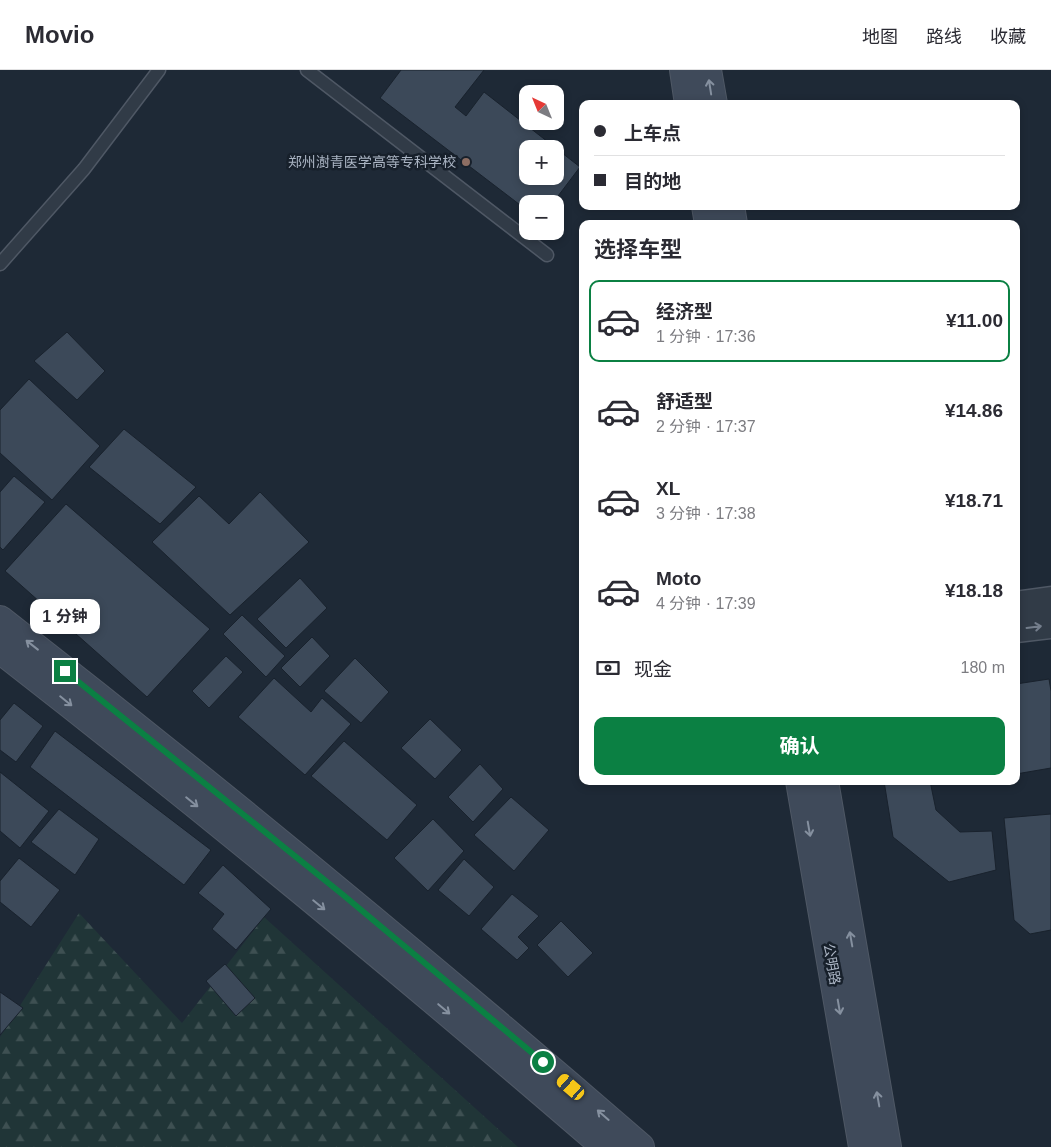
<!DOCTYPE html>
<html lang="zh">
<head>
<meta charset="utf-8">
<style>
  :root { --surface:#fff; --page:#f7f7f7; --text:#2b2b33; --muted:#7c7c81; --line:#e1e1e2; --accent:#0b8043 }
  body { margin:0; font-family:Arial,"Noto Sans SC",sans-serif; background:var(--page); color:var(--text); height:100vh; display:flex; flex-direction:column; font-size:19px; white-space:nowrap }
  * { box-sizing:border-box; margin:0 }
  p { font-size:16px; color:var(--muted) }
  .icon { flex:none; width:28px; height:28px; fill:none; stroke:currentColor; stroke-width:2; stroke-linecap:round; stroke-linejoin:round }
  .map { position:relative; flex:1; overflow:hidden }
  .sheet { position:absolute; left:579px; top:150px; width:441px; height:565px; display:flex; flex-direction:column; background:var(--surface); border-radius:10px; box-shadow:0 2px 8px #0003 }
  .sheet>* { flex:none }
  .hud { position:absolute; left:579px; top:30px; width:441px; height:110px; border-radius:10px; box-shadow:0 2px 8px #0003; display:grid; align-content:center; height:110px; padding:0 15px; background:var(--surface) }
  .needle { width:32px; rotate:317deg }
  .buttons { position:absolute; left:519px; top:15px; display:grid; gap:10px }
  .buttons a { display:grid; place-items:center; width:45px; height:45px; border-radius:10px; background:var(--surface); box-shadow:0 2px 8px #0003; font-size:25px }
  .end { position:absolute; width:22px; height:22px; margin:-11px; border:6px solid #0b8043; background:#fff; box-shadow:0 0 0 2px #fff }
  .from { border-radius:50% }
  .bubble { position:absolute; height:35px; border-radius:10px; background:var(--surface); box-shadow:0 2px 8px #0003; font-size:16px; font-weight:700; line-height:35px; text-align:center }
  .car { position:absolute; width:15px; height:30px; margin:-15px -8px; border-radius:6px; box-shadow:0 0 4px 1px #0007; background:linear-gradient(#f5c518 24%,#345 0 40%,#f5c518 0 76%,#345 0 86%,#f5c518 0) }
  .hud b { display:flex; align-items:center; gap:18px; height:48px; font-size:19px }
  .hud b+b { border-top:1px solid var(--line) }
  .hud i { width:12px; height:12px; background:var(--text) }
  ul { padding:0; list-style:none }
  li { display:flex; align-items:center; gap:15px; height:82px; margin:0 10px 8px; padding:0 5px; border:2px solid transparent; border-radius:10px }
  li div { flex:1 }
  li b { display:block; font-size:19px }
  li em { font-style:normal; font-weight:700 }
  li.active { border-color:var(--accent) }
  li>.icon { width:45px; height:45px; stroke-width:1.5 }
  h2 { padding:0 15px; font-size:22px; line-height:60px }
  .pay { display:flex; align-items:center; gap:12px; height:55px; padding:0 15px; font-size:19px }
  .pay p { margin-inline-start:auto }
  .button { display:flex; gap:10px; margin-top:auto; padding:10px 15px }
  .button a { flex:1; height:58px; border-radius:10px; background:var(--accent); color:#fff; font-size:20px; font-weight:700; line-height:58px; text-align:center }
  header { display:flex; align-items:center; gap:30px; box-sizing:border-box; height:70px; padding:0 25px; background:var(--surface); border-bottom:1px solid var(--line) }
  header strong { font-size:24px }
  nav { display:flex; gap:28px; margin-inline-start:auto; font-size:18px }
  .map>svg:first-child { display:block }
  .forest { fill:url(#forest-firs) }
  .building { fill:#3c4959; stroke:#19222d; fill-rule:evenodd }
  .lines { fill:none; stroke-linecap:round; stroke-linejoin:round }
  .lane-casing { stroke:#4f5865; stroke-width:15 }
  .street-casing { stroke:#4f5865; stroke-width:29 }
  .secondary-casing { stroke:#4f5865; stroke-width:30 }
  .lane { stroke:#313b47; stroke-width:12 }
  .street { stroke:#313b47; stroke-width:26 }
  .secondary { stroke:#3f4a5a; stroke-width:28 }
  .oneway { stroke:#85909f }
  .oneway2 { stroke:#747e8c }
  .route { stroke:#0b8043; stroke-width:6 }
  .education-dot { fill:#8d6e63; stroke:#17202b; stroke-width:2 }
  .labels { text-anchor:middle; stroke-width:5; stroke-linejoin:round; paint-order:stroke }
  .poi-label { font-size:14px; fill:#abb5c4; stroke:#17202b; text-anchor:end }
  .street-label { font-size:14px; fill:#abb5c4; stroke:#17202b }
</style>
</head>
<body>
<header>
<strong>Movio</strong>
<nav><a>地图</a><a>路线</a><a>收藏</a></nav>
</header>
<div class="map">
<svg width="1051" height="1077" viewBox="0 0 1051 1077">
  <defs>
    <pattern id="forest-firs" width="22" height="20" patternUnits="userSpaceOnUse" patternTransform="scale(1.25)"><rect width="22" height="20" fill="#203537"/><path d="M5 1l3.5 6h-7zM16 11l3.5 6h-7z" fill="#3e5052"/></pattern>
  </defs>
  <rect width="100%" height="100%" fill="#1e2936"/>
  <path class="forest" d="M79,843L182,953L264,847L518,1077H0V967Z"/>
  <path class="building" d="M401,0H484L455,37L466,46L484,22L580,97L552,134H528V141L380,28ZM528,79H555V106H528Z
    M67,262L105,301L77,330L34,291Z
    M29,309L100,376L52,430L0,383V340Z
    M124,359L196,417L160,454L89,397Z
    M14,406L45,432L3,480L0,477V422Z
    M260,422L309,472L230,545L152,472L199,426L229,454Z
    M66,434L210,559L147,627L5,501Z
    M300,508L327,538L286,578L257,549Z
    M242,545L285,586L266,607L223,564Z
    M312,567L330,586L300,617L281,598Z
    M226,586L243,602L209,638L192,621Z
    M355,588L389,622L361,653L324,621Z
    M274,608L311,642L322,628L351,654L305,705L238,647Z
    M1049,609L1051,621V698L1016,704V614Z
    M14,633L43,656L16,692L0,680V650Z
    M430,649L462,680L435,709L401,678Z
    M55,661L211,780L184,815L30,697Z
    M344,671L417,735L387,770L311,706Z
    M480,694L503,719L473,752L448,727Z
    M0,702L49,741L20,778L0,761Z
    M884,711H930L936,740L960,762L992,761L996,800L949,812L893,767Z
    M511,727L549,760L514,801L474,765Z
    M59,739L99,769L75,805L31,772Z
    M1051,744V860L1030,864L1014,850L1004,748Z
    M433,749L464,781L428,821L394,788Z
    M19,788L60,820L31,857L0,832V811Z
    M464,789L494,817L469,846L438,820Z
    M223,795L271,839L236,880L212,859L224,844L198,823Z
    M512,824L539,846L518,867L529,878L517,890L481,859Z
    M561,851L593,883L568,907L537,875Z
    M225,894L255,928L236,946L206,911Z
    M0,922L23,938L0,965Z"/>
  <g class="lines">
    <g class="lane-casing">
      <path id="lane" d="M307,0L547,185
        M0,194L84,99L159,0"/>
    </g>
    <g class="street-casing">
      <path id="street" d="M1016,535L1051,530
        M1016,559L1051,555"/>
    </g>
    <g class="secondary-casing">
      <path id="secondary" d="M684,0L689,34
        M707,0L713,34
        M706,136L709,154
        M730,136L733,154
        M0,550C218,720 431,896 640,1077
        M0,579C206,739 408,906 606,1077
        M800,711L863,1077
        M824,711L887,1077"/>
    </g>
    <use href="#lane" class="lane"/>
    <use href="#street" class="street"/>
    <use href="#secondary" class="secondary"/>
  </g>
  <defs><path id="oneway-shaft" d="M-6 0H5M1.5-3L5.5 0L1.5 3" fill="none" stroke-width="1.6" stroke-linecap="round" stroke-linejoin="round" transform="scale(1.25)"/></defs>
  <g class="oneway">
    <use href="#oneway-shaft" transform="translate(710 17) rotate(-99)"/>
    <use href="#oneway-shaft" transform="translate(32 575) rotate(-142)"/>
    <use href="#oneway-shaft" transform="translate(66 631) rotate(39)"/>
    <use href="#oneway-shaft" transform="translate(192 732) rotate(39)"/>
    <use href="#oneway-shaft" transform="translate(809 759) rotate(80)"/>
    <use href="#oneway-shaft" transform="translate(319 835) rotate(39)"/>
    <use href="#oneway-shaft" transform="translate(851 869) rotate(-100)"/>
    <use href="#oneway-shaft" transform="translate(839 937) rotate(80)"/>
    <use href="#oneway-shaft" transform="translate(444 939) rotate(40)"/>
    <use href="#oneway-shaft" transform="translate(878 1029) rotate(-100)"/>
    <use href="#oneway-shaft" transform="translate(603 1045) rotate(-139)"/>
  </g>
  <use class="oneway2" href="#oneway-shaft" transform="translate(1034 557) rotate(-7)"/>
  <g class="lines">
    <path class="route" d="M65,601L342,824L543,992"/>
  </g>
  <circle class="education-dot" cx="466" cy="92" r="5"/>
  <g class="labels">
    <g class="poi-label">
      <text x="456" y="97">郑州澍青医学高等专科学校</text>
    </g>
    <g class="street-label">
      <text transform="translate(832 894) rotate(80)" y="5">公明路</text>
    </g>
  </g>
</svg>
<div class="buttons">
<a><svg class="needle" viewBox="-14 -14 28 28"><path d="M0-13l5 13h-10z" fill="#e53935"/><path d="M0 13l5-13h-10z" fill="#7c7c81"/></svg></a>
<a>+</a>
<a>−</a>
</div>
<i class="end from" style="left:543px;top:992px"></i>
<i class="end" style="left:65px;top:601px"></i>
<div class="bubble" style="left:30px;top:529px;width:70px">1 分钟</div>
<i class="car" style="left:571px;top:1017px;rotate:311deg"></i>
<div class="hud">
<b><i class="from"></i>上车点</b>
<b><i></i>目的地</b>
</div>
<section class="sheet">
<h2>选择车型</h2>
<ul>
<li class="active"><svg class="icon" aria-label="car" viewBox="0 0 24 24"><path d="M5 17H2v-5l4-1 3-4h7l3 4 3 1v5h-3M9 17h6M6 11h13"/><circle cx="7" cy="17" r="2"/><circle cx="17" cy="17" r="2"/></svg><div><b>经济型</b><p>1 分钟 · 17:36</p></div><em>¥11.00</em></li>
<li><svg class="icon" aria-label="car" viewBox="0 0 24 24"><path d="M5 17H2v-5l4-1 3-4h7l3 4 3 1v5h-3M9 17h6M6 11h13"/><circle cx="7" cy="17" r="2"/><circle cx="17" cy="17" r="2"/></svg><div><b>舒适型</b><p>2 分钟 · 17:37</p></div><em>¥14.86</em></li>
<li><svg class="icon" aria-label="car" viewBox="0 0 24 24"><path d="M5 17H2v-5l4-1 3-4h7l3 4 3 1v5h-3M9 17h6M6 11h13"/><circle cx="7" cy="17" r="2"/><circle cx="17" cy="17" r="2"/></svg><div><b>XL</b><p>3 分钟 · 17:38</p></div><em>¥18.71</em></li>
<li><svg class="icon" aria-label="car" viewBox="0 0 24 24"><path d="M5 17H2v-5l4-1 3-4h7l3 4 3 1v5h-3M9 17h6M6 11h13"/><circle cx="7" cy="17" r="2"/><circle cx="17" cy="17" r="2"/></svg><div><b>Moto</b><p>4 分钟 · 17:39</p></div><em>¥18.18</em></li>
</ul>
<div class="pay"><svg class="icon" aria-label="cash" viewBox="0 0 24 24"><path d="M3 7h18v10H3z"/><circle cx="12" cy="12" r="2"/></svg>现金<p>180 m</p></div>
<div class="button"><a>确认</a></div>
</section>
</div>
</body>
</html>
